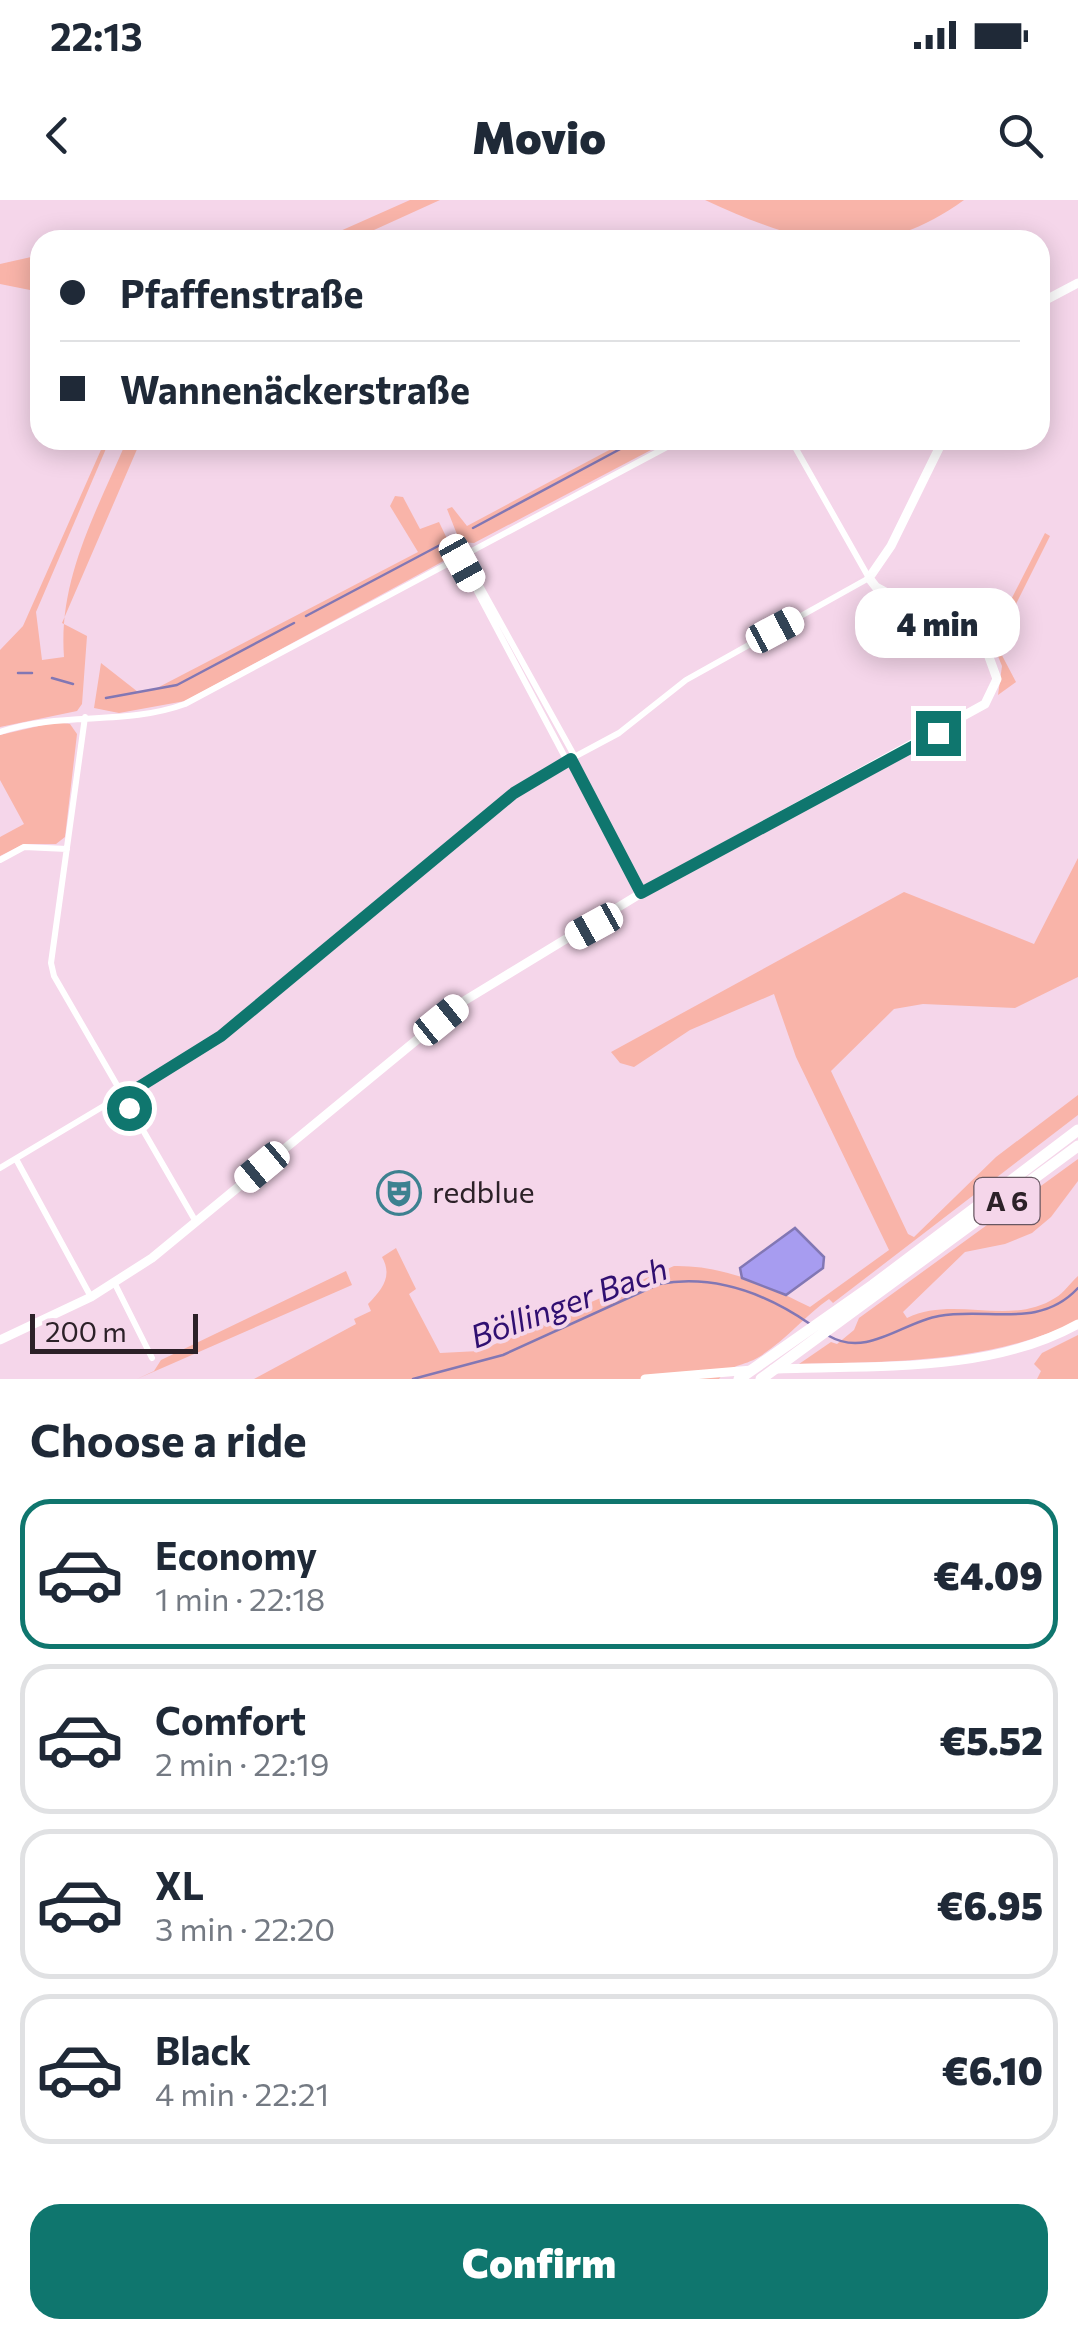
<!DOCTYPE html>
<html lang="en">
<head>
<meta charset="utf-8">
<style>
  :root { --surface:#fff; --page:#f2f2f3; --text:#1f2937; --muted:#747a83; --line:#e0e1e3; --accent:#0f766e }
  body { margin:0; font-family:Commissioner,sans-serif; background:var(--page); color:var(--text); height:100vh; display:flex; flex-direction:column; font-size:38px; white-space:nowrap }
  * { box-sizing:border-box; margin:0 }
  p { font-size:32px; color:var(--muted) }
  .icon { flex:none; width:55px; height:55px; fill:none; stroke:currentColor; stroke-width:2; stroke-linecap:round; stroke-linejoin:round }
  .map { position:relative; height:1179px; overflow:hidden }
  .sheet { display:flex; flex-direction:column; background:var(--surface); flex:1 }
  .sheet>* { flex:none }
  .guide { position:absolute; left:30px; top:30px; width:1020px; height:220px; border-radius:30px; box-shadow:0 5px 25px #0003; display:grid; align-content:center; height:220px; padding:0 30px; background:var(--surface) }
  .scale { position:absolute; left:30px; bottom:25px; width:168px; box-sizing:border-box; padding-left:10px; border:5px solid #2c2128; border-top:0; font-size:28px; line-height:35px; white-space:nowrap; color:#2c2128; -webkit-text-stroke:8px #f5d6ea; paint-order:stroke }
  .end { position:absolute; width:45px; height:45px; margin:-22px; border:12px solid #0f766e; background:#fff; box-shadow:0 0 0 5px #fff }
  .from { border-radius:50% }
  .bubble { position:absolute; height:70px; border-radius:30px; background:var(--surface); box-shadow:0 5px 25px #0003; font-size:32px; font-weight:800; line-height:70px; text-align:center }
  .car { position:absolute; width:30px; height:60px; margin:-30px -15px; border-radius:12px; box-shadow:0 0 8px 2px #0007; background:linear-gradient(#fff 24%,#345 0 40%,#fff 0 76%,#345 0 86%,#fff 0) }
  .guide b { display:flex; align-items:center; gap:35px; height:95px; font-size:38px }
  .guide b+b { border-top:2px solid var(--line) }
  .guide i { width:25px; height:25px; background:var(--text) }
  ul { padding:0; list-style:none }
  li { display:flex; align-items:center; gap:30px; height:150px; margin:0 20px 15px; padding:0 10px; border:5px solid var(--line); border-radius:30px }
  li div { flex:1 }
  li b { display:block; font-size:38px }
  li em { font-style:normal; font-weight:800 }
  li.current { border-color:var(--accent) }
  li>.icon { width:90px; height:90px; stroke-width:1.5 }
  h2 { padding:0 30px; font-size:45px; line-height:120px }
  .action { display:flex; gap:20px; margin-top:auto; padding:20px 30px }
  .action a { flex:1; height:115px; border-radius:30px; background:var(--accent); color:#fff; font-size:40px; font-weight:800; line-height:115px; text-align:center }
  .status { display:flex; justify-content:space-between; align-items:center; height:70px; padding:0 50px; background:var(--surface); direction:ltr }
  .status svg { height:28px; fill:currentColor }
  header { display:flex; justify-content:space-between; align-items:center; height:130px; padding:0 30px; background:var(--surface); font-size:45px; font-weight:800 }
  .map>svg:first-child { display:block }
  .green { fill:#f9b4a9 }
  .water { fill:#a79cf0; stroke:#8277b4; stroke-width:2.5 }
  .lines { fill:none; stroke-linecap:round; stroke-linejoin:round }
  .stream { stroke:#8277b4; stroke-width:2.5 }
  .street { stroke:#fff; stroke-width:6 }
  .secondary { stroke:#fff; stroke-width:9 }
  .highway { stroke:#fff; stroke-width:11 }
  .route { stroke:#0f766e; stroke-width:12 }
  .labels { text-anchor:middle; stroke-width:8; stroke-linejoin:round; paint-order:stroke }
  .shield { fill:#f5d6ea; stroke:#685762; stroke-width:2.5 }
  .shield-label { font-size:28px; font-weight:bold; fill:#2c2128 }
  .poi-label { font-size:30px; fill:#2c2128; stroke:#f5d6ea; text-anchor:start }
  .water-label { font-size:32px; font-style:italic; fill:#300f71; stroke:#f5d6ea }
</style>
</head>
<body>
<div class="status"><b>22:13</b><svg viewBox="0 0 49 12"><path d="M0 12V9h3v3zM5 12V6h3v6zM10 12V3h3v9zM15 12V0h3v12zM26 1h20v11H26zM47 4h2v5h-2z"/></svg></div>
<header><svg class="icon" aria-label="back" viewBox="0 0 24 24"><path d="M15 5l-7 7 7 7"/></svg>Movio<svg class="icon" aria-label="search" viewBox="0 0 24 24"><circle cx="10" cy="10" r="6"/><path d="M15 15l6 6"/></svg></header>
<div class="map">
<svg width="1078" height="1179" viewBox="0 0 1078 1179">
  <rect width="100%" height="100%" fill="#f5d6ea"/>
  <path class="green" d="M410,0H440L352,40H320Z
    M705,0H964C871,67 801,44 705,0Z
    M40,55V92L0,84V64Z
    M127,240H141L62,423L87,436L82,504L77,511L0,527V450L23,426L104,243L108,244L36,412L42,460L64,457C58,378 97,311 127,240Z
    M628,240H670L474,343L460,342L447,309L452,307L467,326Z
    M395,296L403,297L420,329L439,322L451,347L449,358L185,501L119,513L94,508L101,463L138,492L157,488L418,352L390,306Z
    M1045,333L1050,336L996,444L1016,482L998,495L1002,466L991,439Z
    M56,522L70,524L77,534L65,637L56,644H24L0,656V637L24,624L0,580V535Z
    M1078,658V777L1015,808L923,804L894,809L831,871L908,1034L914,1037L996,957L1078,895V915L833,1103L829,1099C807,1114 786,1140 759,1157C742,1167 732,1163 719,1179H254L356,1124L354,1119L371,1111L368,1104C382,1089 393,1077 382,1057L396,1048L416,1089L409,1094L440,1153L479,1151L674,1066C723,1065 766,1085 810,1107L889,1050L796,857L774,794L690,830L634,867L620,863L611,852L904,692L1034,744Z
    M1078,959V981L1051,1017L1032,1033L1005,1044L965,1052L903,1112L907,1118C954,1095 1010,1127 1055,1098C1064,1093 1070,1083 1078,1076V1121C989,1163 895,1162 799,1164L831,1142L837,1144L854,1130L859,1118Z
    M346,1071L352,1085L137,1179L154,1171L161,1160Z
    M1078,1135V1179H1037L1041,1171L1034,1164L1042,1153Z"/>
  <path class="water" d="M795,1028L824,1057L823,1068L786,1095L742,1078L740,1068Z"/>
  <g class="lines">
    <path class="stream" d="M473,328L637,240
      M306,416L442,344
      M18,473H32
      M52,478L73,484
      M106,498L177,485L294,423
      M829,1136C867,1158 903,1122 939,1116C988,1107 1039,1130 1078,1088
      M413,1179L503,1155L659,1084C714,1074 765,1093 810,1124"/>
    <path class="street" d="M462,354V363L567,561
      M463,355L575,557
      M85,517L51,763L54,776L196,1022
      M0,532C61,511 125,526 185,504L680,240
      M571,559L641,693
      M0,660L24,647L67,649
      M16,959L91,1097
      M0,968L221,836L535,578L619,533L686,480L869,378L791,240
      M115,1084L152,1158"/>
    <path class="secondary" d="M1040,103L1078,83
      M0,1140L91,1097L152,1058L464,801L653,686L985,504L997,479L985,446L876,387L869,378L891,346L943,240
      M773,1169C873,1165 988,1174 1078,1124
      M645,1179L752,1170"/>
    <path class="highway" d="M739,1179L873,1085L1078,930
      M761,1179L1078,946"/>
  </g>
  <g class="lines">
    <path class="route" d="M129,908L123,897L221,836L514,593L571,559L641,693L938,533"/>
  </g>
  <defs>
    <g id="theatre-ring" transform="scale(2.25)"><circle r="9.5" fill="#f5d6ea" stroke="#3d8190" stroke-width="1.5"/><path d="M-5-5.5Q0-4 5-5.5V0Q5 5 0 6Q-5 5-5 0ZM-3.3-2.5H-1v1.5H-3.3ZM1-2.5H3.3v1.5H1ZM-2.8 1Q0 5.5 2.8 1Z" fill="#3d8190"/></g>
  </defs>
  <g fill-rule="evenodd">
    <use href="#theatre-ring" x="399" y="993"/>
  </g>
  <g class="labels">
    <rect class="shield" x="974.5" y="978" width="65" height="46" rx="8"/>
    <g class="shield-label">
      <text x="1007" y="1011">A 6</text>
    </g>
    <g class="poi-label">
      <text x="432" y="1003">redblue</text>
    </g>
    <g class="water-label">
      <text transform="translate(569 1103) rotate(-20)" y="11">Böllinger Bach</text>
    </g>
  </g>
</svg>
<div class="scale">200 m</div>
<i class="end from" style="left:129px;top:908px"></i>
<i class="end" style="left:938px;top:533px"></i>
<div class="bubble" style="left:855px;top:388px;width:165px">4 min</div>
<i class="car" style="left:462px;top:363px;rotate:151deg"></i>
<i class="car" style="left:775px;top:430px;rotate:62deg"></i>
<i class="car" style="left:594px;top:726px;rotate:241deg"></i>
<i class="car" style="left:441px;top:820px;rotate:51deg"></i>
<i class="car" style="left:262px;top:967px;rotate:230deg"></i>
<div class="guide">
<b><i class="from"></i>Pfaffenstraße</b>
<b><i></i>Wannenäckerstraße</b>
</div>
</div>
<section class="sheet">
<h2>Choose a ride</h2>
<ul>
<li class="current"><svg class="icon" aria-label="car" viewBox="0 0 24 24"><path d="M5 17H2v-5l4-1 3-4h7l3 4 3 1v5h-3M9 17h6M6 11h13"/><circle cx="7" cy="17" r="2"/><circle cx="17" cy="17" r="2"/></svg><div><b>Economy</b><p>1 min · 22:18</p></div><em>€4.09</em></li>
<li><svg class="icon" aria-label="car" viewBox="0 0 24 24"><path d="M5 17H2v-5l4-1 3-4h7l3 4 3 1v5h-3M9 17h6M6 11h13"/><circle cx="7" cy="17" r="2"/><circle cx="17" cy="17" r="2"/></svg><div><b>Comfort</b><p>2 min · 22:19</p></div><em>€5.52</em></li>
<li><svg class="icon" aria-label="car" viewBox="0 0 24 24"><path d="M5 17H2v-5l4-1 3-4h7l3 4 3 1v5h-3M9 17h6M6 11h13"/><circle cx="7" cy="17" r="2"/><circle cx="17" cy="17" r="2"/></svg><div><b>XL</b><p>3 min · 22:20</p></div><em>€6.95</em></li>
<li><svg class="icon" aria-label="car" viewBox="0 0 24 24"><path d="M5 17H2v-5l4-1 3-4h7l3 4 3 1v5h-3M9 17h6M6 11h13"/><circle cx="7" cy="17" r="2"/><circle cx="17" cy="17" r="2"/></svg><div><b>Black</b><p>4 min · 22:21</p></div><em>€6.10</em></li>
</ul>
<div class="action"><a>Confirm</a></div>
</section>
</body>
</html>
